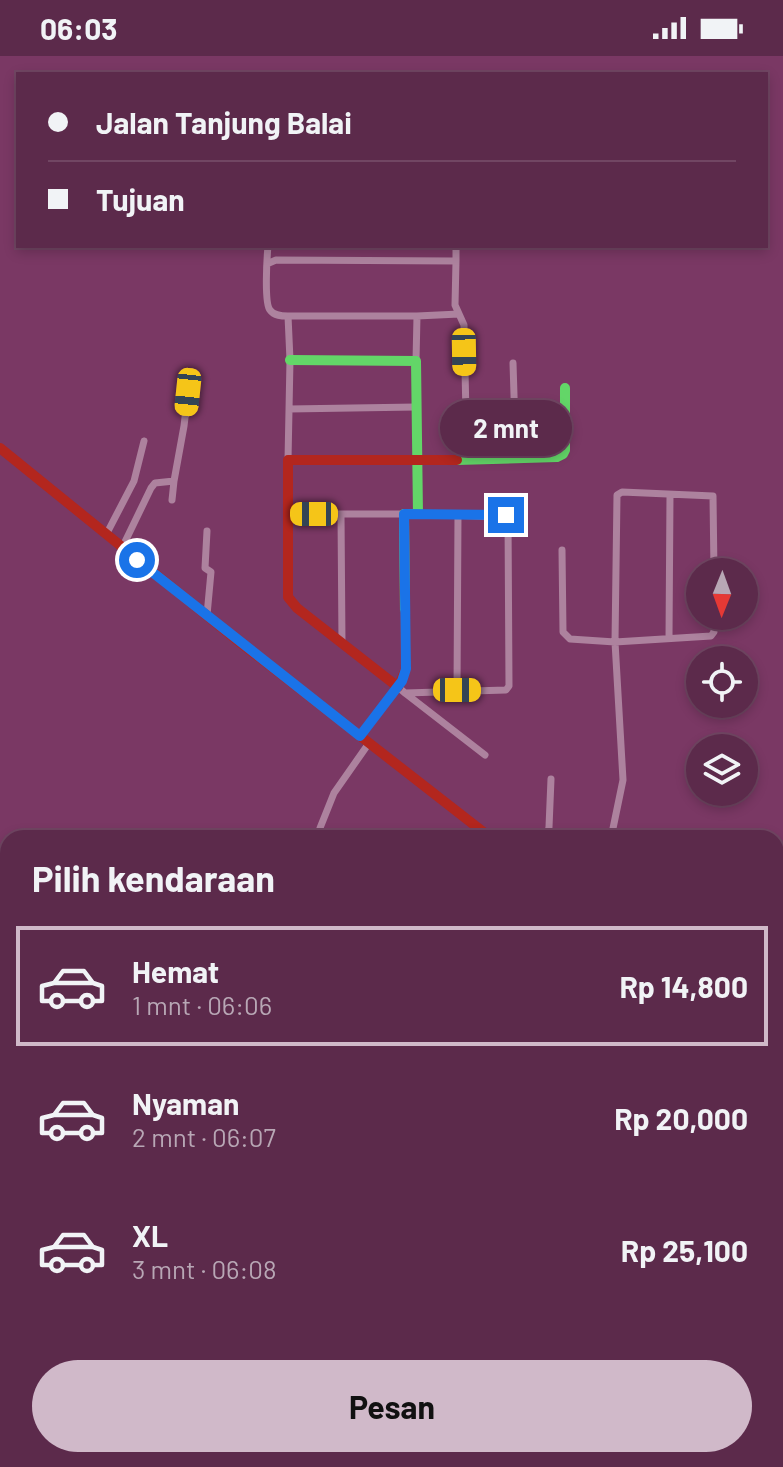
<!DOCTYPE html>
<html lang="id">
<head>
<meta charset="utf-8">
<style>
  :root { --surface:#5c2a4b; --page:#623252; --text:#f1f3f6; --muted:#b8a7b5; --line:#714663; --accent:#d0b9c9 }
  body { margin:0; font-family:Barlow,sans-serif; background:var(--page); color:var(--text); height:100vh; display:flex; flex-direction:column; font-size:30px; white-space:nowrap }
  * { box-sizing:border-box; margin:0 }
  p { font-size:26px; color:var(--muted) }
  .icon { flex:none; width:44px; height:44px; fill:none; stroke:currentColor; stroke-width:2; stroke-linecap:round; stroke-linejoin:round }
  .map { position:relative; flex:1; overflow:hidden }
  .panel { position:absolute; left:0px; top:774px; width:784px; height:638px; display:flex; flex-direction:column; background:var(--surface); border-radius:24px 24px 0 0; box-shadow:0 4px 12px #0003,0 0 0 2px var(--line) }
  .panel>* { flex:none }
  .hud { position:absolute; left:16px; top:16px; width:752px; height:176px; border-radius:0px; box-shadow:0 4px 12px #0003,0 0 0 2px var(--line); display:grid; align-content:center; height:176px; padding:0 32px; background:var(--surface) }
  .needle { width:52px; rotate:181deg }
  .buttons { position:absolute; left:686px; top:502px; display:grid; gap:16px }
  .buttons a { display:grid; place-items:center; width:72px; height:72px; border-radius:50%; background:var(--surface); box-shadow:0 4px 12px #0003,0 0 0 2px var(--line); font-size:40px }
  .end { position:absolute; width:36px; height:36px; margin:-18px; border:10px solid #1a73e8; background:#fff; box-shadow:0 0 0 4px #fff }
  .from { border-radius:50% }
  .bubble { position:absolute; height:56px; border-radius:28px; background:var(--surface); box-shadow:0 4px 12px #0003,0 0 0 2px var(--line); font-size:26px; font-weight:700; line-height:56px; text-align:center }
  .car { position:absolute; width:24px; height:48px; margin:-24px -12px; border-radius:10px; box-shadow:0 0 6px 2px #0007; background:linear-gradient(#f5c518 24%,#345 0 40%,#f5c518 0 76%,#345 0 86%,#f5c518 0) }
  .hud b { display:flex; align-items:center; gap:28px; height:76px; font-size:30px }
  .hud b+b { border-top:2px solid var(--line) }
  .hud i { width:20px; height:20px; background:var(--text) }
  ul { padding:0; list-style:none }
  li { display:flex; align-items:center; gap:24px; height:120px; margin:0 16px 12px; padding:0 16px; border:4px solid transparent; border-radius:0px }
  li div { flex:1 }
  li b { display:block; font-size:30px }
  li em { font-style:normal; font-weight:700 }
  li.selected { border-color:var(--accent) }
  li>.icon { width:72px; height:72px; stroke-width:1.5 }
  h2 { padding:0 32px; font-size:36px; line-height:96px }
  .primary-button { display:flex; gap:16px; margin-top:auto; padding:16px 32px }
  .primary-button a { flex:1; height:92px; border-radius:48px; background:var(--accent); color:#111; font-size:32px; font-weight:700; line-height:92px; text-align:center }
  .status { display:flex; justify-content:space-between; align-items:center; height:56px; padding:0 40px; background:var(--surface); direction:ltr }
  .status svg { height:22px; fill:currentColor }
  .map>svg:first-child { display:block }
  .water { fill:#954279 }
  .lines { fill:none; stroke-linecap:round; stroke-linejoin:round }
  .street { stroke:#ad829e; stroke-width:7 }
  .fast { stroke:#63d668; stroke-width:10 }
  .jam { stroke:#b3261e; stroke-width:10 }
  .route { stroke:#1a73e8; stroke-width:10 }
</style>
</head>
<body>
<div class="status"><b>06:03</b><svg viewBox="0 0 49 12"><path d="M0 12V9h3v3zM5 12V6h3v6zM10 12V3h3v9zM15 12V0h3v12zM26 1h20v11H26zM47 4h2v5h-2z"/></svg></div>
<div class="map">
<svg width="783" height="1411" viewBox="0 0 783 1411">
  <rect width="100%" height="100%" fill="#7a3864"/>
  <path class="water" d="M0,1102L8,1125V1248L0,1257Z"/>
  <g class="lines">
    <path class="street" d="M268,190C267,201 264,247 270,254C274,260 282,260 288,260H417L416,305
      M456,205V191
      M269,207L276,204L456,205L455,249L464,269L467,404
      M417,260L459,258
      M513,307L516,403
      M289,353L416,351
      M288,404L290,304L288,260
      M172,444L174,425
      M288,458H404
      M341,458L342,588
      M207,475L205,512L211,516L207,559
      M106,479L134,425L144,385
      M122,492L151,432L155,427L174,425L184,370L188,336
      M562,494L563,576L570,583L615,586L711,580L714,576V560
      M669,582L670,439
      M457,634L458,458
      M405,637L485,699
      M360,680L398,631L405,637L506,634L509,630L508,461L418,458
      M320,772L334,737L369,687
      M547,782L549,771L551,723
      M611,782L623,724L615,586L617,439L622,436L713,440L714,516
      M663,782V781
      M776,889H783
      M0,1349L8,1340
      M0,1372L8,1377
      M525,1404L542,1411
      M391,1411L394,1404
      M562,1411L563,1404"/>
    <path class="fast" d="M290,304L416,305L418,458H404L405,557
      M457,404L557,401L563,398L565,394V332
      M776,1048L783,1046
      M166,1411L172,1404"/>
    <path class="jam" d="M0,392L237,584L491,782
      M405,557L406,613L398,631L297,552L288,541V404H457"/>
  </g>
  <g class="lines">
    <path class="route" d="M137,504L360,680L402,625L406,613L404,458L506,459"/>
  </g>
</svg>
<div class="buttons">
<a><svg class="needle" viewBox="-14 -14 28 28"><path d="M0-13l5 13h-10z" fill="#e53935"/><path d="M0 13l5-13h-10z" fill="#b8a7b5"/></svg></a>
<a><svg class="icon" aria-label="locate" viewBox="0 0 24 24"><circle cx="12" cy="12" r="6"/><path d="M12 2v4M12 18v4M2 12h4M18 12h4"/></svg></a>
<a><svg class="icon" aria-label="layers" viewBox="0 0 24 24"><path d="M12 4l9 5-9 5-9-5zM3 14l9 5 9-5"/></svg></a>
</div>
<i class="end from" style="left:137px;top:504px"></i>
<i class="end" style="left:506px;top:459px"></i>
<div class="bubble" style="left:440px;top:344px;width:132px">2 mnt</div>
<i class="car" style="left:464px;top:296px;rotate:179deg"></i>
<i class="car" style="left:188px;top:336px;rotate:186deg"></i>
<i class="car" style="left:314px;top:458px;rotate:270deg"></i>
<i class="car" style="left:457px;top:634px;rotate:90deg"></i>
<div class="hud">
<b><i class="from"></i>Jalan Tanjung Balai</b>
<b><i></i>Tujuan</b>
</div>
<section class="panel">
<h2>Pilih kendaraan</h2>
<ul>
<li class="selected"><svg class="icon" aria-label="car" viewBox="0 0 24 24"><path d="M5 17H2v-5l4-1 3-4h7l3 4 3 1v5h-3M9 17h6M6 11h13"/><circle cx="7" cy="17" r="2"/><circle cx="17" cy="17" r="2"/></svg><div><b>Hemat</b><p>1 mnt · 06:06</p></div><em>Rp 14,800</em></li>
<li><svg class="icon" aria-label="car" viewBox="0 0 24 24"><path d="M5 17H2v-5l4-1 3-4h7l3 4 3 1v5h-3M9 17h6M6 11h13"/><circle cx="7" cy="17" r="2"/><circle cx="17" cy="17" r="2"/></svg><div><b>Nyaman</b><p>2 mnt · 06:07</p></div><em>Rp 20,000</em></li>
<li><svg class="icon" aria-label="car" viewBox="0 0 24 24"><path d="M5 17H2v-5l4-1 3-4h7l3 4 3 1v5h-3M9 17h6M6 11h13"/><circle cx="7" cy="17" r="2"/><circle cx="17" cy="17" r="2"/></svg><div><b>XL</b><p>3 mnt · 06:08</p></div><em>Rp 25,100</em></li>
</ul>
<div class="primary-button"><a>Pesan</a></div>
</section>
</div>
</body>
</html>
